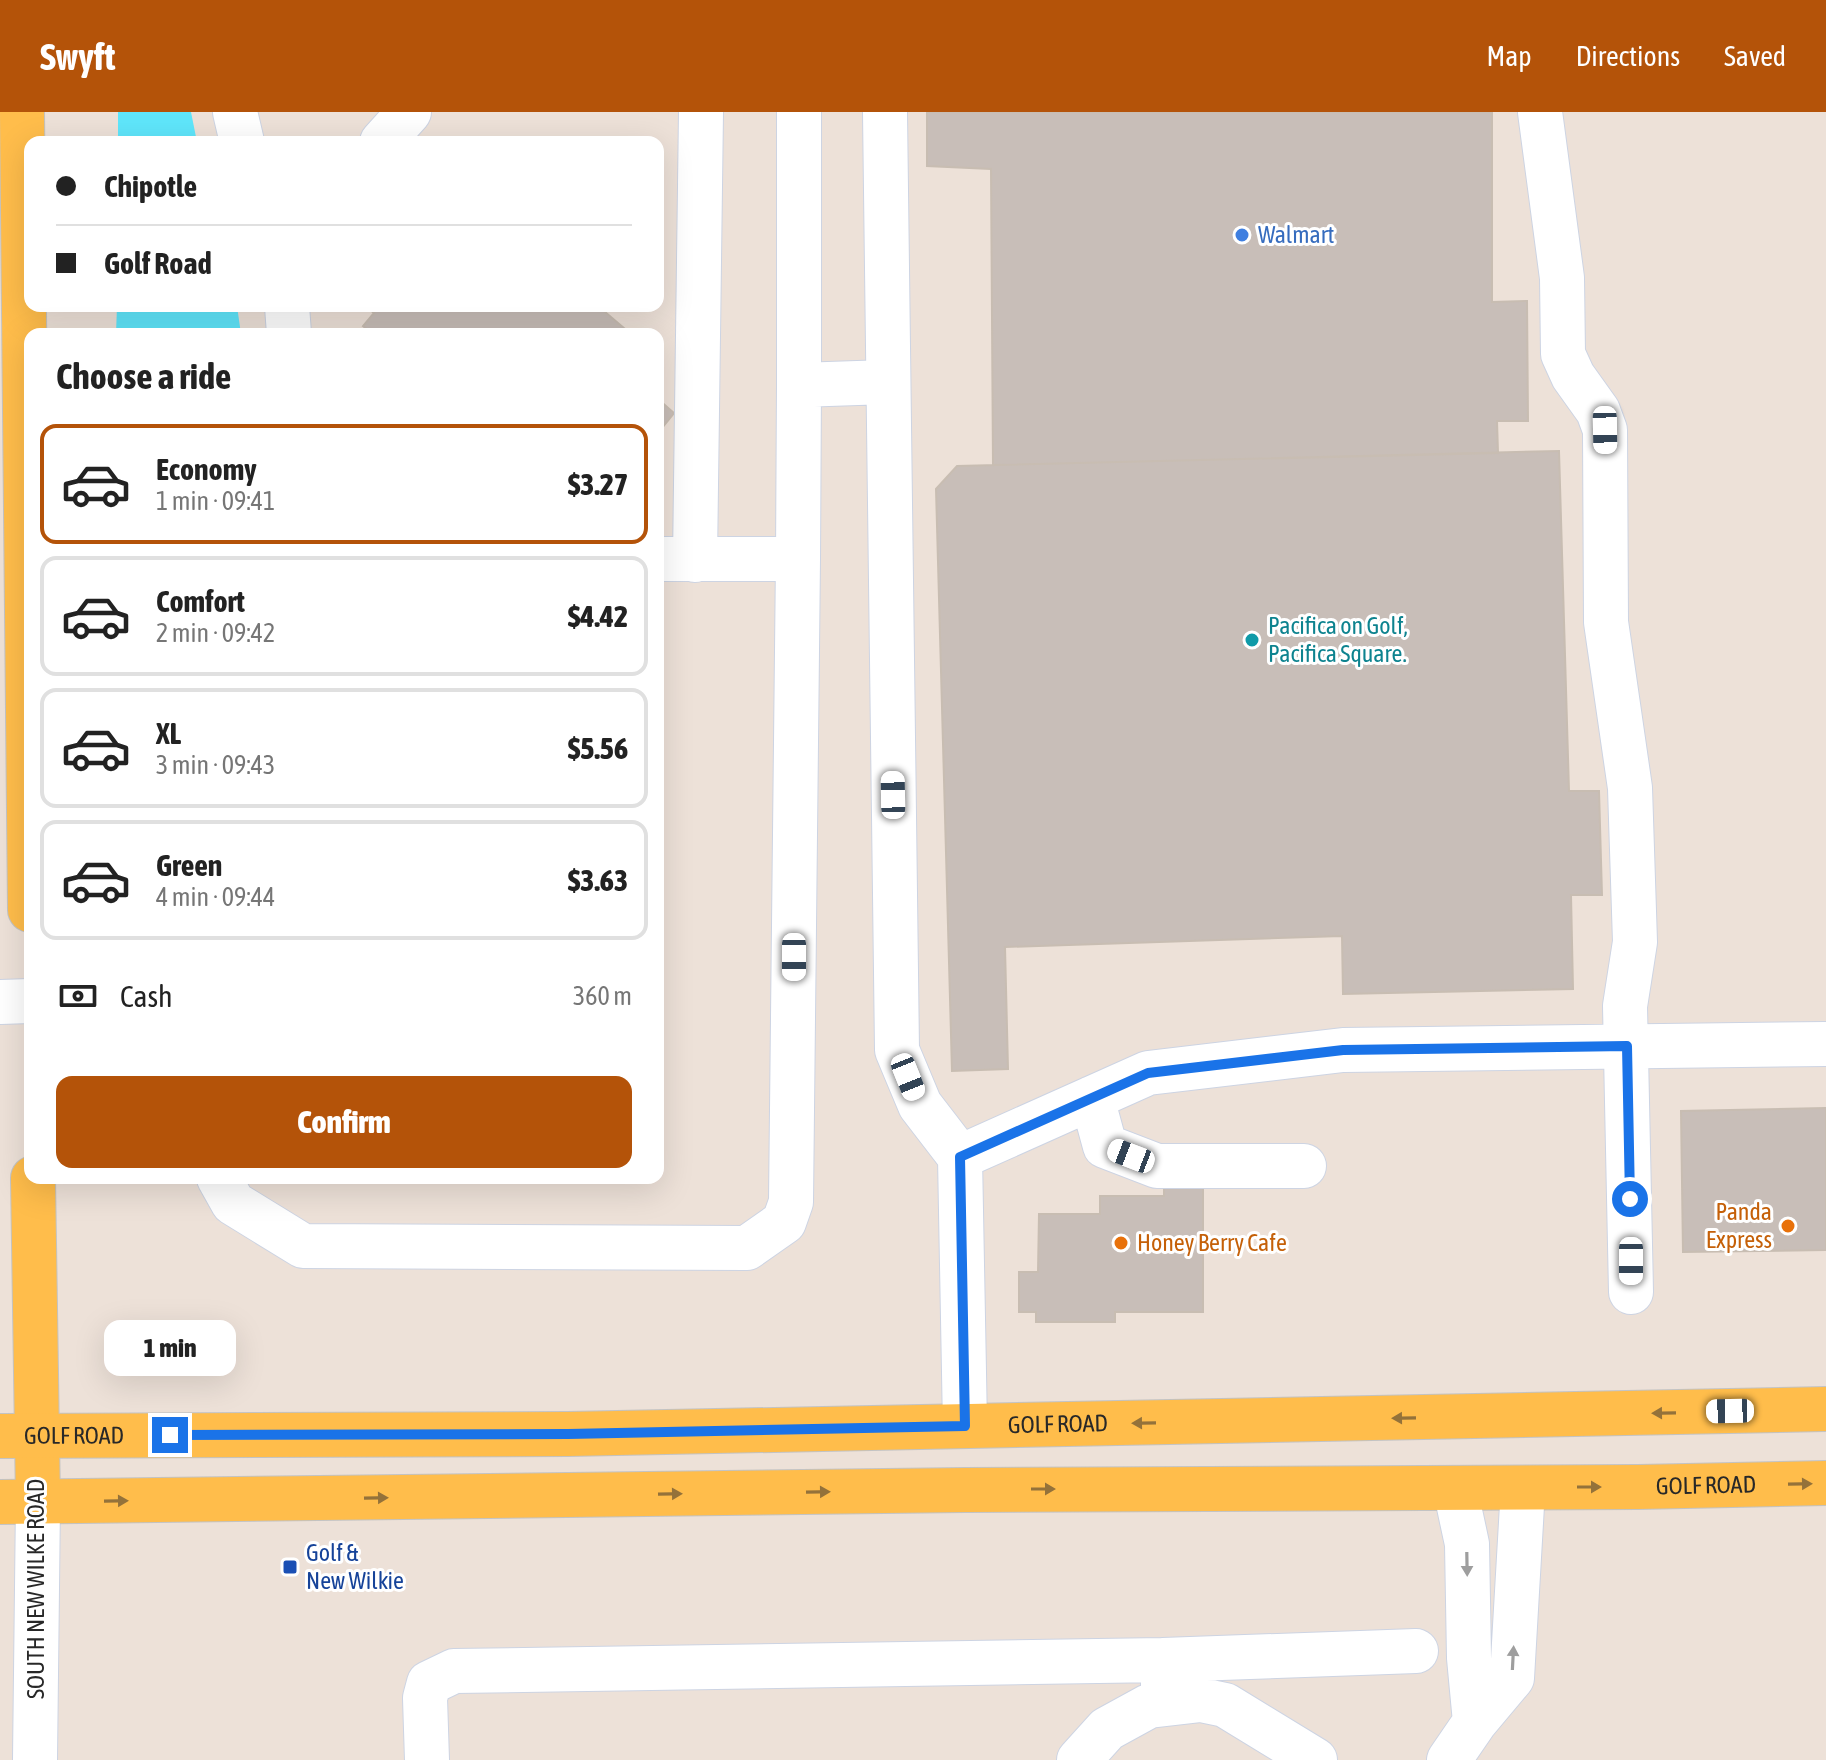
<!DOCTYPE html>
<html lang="en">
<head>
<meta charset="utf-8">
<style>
  :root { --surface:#fff; --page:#f2f2f2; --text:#222; --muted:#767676; --line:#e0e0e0; --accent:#b45309 }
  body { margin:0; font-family:"Asap Condensed",sans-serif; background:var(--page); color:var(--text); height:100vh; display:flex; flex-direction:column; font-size:30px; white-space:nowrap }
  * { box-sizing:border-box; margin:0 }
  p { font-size:26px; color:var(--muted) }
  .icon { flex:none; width:44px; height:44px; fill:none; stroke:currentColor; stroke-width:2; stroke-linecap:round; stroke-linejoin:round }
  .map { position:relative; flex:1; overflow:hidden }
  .details { position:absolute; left:24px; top:216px; width:640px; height:856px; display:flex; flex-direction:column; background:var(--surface); border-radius:16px; box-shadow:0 8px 32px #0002 }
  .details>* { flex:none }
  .hud { position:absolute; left:24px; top:24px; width:640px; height:176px; border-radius:16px; box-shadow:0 8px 32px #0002; display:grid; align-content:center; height:176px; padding:0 32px; background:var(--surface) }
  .end { position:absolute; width:36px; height:36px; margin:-18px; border:10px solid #1a73e8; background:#fff; box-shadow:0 0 0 4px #fff }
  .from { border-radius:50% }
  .bubble { position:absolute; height:56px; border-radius:16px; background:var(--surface); box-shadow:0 8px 32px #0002; font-size:26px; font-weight:800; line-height:56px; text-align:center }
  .car { position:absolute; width:24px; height:48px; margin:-24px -12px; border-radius:10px; box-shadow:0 0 6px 2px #0007; background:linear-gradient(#fff 24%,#345 0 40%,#fff 0 76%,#345 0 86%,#fff 0) }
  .hud b { display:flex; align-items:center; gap:28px; height:76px; font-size:30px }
  .hud b+b { border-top:2px solid var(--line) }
  .hud i { width:20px; height:20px; background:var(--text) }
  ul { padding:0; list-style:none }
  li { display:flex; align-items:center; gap:24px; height:120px; margin:0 16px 12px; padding:0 16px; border:4px solid var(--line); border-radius:16px }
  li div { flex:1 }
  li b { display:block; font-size:30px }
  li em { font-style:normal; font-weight:800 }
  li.on { border-color:var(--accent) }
  li>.icon { width:72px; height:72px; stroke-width:1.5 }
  h2 { padding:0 32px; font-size:36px; line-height:96px }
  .pay { display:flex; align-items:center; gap:20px; height:88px; padding:0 32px; font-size:30px }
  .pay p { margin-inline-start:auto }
  .action { display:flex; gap:16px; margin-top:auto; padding:16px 32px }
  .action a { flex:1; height:92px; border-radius:16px; background:var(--accent); color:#fff; font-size:32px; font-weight:800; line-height:92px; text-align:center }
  header { display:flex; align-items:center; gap:48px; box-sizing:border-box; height:112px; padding:0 40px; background:var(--accent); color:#fff }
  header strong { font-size:38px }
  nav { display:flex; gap:44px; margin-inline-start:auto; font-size:28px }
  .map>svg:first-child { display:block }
  .water { fill:#5fe6fb }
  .building { fill:#c8beb8; stroke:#c8bdb2; stroke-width:2 }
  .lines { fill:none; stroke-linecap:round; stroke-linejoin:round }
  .minor-casing { stroke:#cdd4e3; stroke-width:46 }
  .major-casing { stroke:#c3c3c3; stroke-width:46 }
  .minor { stroke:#fff; stroke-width:44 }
  .major { stroke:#ffbd4b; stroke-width:44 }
  .oneway { fill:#94723a }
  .oneway2 { fill:#9e9e9e }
  .route { stroke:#1a73e8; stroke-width:10 }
  .shop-dot { fill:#3f7fe0; stroke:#fff; stroke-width:3 }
  .culture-dot { fill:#0f9aa8; stroke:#fff; stroke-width:3 }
  .food-dot { fill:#e8710a; stroke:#fff; stroke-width:3 }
  .transit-dot { fill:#1a4fb4; stroke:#fff; stroke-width:3 }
  .labels { text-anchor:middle; stroke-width:6; stroke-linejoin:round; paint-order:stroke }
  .shop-label { font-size:24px; fill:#366cbe; stroke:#fff; text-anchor:start }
  .culture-label { font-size:24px; fill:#0d838f; stroke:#fff; text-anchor:start }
  .food-label { font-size:24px; fill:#c56008; stroke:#fff; text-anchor:end }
  .street-label { font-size:24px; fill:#282828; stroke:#fff }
  .transit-label { font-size:24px; fill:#164399; stroke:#fff; text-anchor:start }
</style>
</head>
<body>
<header>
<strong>Swyft</strong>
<nav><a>Map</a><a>Directions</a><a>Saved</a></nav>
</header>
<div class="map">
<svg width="1826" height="1648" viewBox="0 0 1826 1648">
  <rect width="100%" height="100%" fill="#ede1d8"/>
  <path class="water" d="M118,0H191L197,30H118Z
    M117,194H237L241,222H116Z"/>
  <path class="building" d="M927,0H1492V190L1527,189L1528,309H1497L1498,341L993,353L991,57L927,54Z
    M365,194H598L624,216L619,222H373L363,214L374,201Z
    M658,287L674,301L658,321Z
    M1559,339L1569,679H1599L1602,783H1571L1573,877L1343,882L1342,824L1005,835L1008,957L952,959L936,377L957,354Z
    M1826,996V1138L1683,1140L1681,999Z
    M1164,1067L1203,1068V1200H1115V1210H1036V1200H1019V1160H1038L1039,1102H1100V1084H1164Z"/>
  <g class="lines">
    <g class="minor-casing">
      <path id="minor" d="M235,0L242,30
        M885,0L897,938L920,993L960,1045L965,1314
        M1540,0L1562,166L1563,242L1573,264L1598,299L1605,318L1606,510L1630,676L1635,830L1625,894L1631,1180
        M382,30L409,0
        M287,194L289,222
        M799,273V0
        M658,447H798L799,273L887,270
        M695,448L701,0
        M0,890L30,889
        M1092,986L1105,1034L1157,1054H1304
        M960,1045L1148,961L1343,938L1826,932
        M219,1066L233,1091L303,1134L747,1136L784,1110L791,1090L798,447
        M1455,1376L1467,1432L1469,1546L1475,1610
        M1163,1548L1416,1539
        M35,1648L38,1390
        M427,1648L425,1586L429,1571L454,1559L1163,1548V1592
        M1079,1648L1107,1617L1149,1594L1201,1588L1225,1593L1315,1648
        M1449,1648L1475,1610L1512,1566L1523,1376"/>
    </g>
    <g class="major-casing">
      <g id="major">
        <path d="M22,0L30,798"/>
        <path d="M33,1066L38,1390"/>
        <path id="s1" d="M0,1324L568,1322L1826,1297"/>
        <path id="s2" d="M0,1390L965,1378L1638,1375L1826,1371"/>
      </g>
    </g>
    <use href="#minor" class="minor"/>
    <use href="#major" class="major"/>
  </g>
  <defs><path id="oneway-solid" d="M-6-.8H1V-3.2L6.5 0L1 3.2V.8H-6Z" transform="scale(2)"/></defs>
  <g class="oneway">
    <use href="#oneway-solid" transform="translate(1664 1301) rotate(179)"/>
    <use href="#oneway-solid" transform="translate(1404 1306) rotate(179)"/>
    <use href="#oneway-solid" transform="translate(1144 1311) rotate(179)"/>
    <use href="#oneway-solid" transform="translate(1800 1372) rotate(-1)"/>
    <use href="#oneway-solid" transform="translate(1589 1375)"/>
    <use href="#oneway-solid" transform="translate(1043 1377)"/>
    <use href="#oneway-solid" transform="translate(818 1380) rotate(-1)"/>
    <use href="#oneway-solid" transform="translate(670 1382) rotate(-1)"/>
    <use href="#oneway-solid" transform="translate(376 1386) rotate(-1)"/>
    <use href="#oneway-solid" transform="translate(116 1389) rotate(-1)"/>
  </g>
  <g class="oneway2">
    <use href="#oneway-solid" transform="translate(1467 1452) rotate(89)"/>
    <use href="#oneway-solid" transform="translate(1513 1546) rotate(-87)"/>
  </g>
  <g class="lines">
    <path class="route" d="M170,1323L568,1322L965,1314L960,1045L1148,961L1343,938L1627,934L1630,1087"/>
  </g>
  <circle class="shop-dot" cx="1242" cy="123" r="8"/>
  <circle class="culture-dot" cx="1252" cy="528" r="8"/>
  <g class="food-dot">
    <circle cx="1788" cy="1114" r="8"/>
    <circle cx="1121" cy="1131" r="8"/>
  </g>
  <rect class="transit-dot" x="282" y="1447" width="16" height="16" rx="4"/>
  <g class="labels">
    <g class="shop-label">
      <text x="1258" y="131">Walmart</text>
    </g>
    <g class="culture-label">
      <text x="1268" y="522">Pacifica on Golf,<tspan x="1268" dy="28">Pacifica Square.</tspan></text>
    </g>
    <g class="food-label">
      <text x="1772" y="1108">Panda<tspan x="1772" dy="28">Express</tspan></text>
      <text x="1137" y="1139" text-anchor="start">Honey Berry Cafe</text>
    </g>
    <g class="street-label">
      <text dy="8" stroke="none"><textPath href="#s1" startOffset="1058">GOLF ROAD</textPath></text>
      <text dy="8" stroke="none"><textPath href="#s1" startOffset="74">GOLF ROAD</textPath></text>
      <text dy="8" stroke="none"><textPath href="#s2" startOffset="1706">GOLF ROAD</textPath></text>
      <text transform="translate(36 1477) rotate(-90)" y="8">SOUTH NEW WILKE ROAD</text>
    </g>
    <g class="transit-label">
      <text x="306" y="1449">Golf &amp;<tspan x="306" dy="28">New Wilkie</tspan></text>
    </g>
  </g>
</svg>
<i class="end from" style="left:1630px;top:1087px"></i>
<i class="end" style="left:170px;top:1323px"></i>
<div class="bubble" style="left:104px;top:1208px;width:132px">1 min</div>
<i class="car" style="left:1605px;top:318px;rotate:179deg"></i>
<i class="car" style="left:893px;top:683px;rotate:359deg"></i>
<i class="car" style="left:794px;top:845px;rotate:180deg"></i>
<i class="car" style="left:908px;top:965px;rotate:158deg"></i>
<i class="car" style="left:1131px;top:1044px;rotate:291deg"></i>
<i class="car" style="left:1631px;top:1149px;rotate:180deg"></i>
<i class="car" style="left:1730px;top:1299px;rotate:269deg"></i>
<div class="hud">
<b><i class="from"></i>Chipotle</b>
<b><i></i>Golf Road</b>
</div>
<section class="details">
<h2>Choose a ride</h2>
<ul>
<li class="on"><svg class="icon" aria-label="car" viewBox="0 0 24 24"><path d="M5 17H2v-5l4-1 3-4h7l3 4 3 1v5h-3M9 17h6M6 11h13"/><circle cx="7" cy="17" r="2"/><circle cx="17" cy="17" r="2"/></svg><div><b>Economy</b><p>1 min · 09:41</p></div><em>$3.27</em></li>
<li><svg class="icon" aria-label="car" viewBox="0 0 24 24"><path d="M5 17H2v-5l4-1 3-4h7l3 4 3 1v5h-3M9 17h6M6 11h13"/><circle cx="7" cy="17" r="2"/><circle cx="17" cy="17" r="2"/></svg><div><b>Comfort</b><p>2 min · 09:42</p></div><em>$4.42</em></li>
<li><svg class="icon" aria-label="car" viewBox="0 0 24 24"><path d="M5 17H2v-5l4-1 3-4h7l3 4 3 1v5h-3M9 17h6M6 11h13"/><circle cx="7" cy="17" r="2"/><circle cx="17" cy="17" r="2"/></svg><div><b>XL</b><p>3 min · 09:43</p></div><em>$5.56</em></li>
<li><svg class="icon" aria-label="car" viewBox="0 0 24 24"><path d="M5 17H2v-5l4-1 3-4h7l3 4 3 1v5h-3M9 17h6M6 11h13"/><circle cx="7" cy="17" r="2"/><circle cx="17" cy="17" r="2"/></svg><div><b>Green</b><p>4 min · 09:44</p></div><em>$3.63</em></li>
</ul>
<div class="pay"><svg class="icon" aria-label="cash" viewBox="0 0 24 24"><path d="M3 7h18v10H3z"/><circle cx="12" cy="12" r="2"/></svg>Cash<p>360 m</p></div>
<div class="action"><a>Confirm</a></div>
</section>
</div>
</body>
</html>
